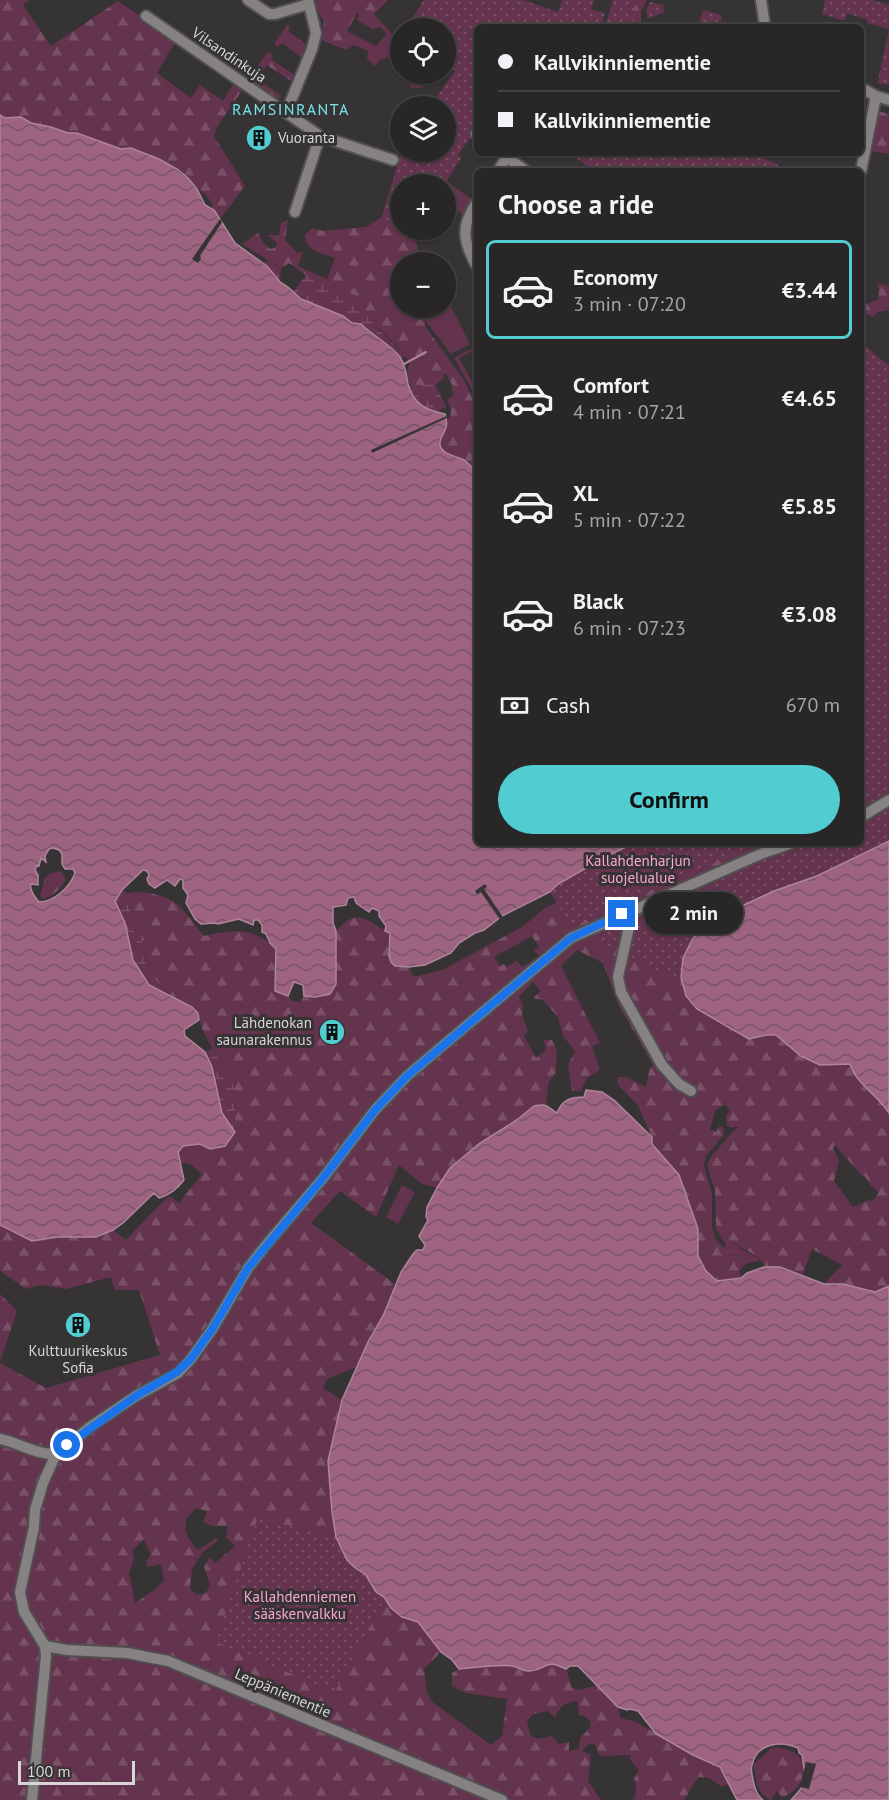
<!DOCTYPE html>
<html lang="en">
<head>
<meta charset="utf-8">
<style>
  :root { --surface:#282627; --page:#343233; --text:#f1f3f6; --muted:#a5a5a7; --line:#444344; --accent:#51ccd1 }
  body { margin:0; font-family:"PT Sans",sans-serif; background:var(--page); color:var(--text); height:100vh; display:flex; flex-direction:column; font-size:22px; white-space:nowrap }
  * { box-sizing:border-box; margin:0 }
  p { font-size:20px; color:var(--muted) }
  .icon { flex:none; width:33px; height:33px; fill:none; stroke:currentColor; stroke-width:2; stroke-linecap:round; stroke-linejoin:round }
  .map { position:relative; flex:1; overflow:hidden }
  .sheet { position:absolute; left:474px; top:168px; width:390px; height:678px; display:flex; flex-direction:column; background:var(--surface); border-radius:9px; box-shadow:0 2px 4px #0004,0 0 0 2px var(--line) }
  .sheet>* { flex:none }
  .guide { position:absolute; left:474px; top:24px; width:390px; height:132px; border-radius:9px; box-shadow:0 2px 4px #0004,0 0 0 2px var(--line); display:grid; align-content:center; height:132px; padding:0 24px; background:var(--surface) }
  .tools { position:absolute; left:390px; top:18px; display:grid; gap:12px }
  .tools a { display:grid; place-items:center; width:66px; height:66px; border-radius:50%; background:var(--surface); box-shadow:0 2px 4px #0004,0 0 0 2px var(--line); font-size:30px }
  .scale { position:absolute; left:18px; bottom:15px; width:117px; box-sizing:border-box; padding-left:6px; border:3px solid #d7d5d6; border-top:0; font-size:16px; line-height:21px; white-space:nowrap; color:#d7d5d6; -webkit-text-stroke:4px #363334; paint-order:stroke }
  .end { position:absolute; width:27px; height:27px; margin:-14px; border:8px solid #1a73e8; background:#fff; box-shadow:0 0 0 3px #fff }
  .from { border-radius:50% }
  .bubble { position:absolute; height:42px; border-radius:21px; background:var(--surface); box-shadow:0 2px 4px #0004,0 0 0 2px var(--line); font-size:20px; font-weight:600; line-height:42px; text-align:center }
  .guide b { display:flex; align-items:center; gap:21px; height:57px; font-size:22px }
  .guide b+b { border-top:2px solid var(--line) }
  .guide i { width:15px; height:15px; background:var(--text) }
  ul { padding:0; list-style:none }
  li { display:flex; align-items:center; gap:18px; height:99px; margin:0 12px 9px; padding:0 12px; border:3px solid transparent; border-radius:9px }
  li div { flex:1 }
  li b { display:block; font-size:22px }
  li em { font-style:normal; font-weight:600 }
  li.active { border-color:var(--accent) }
  li>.icon { width:54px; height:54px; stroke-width:1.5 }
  h2 { padding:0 24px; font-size:27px; line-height:72px }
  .pay { display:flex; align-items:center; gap:15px; height:66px; padding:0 24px; font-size:22px }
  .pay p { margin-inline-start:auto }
  .cta { display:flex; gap:12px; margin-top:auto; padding:12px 24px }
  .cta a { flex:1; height:69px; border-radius:36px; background:var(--accent); color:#111; font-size:24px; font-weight:600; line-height:69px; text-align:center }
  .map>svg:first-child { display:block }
  .green { fill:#64334d }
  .forest { fill:url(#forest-firs); fill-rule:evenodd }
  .wetland { fill:url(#wetland-marsh) }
  .park { fill:url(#park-dots) }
  .water { fill:url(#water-waves); stroke:#ae859a; stroke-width:1.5; fill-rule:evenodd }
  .pier { fill:#363334 }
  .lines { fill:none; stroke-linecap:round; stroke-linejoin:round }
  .stream { stroke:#ae859a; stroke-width:2 }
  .minor-casing { stroke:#514f50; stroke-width:14 }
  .minor { stroke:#868284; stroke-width:10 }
  .route { stroke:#1a73e8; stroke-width:8 }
  .labels { text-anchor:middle; stroke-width:6; stroke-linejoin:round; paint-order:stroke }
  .street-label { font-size:15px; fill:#d7d5d6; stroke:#363334 }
  .poi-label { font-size:15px; fill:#d7d5d6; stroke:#363334; text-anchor:start }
  .park-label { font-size:15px; fill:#fca6d0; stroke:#363334 }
  .neighbourhood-label { font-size:16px; letter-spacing:1.5px; fill:#77e3e7; stroke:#363334 }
</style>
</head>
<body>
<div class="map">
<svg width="889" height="1800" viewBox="0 0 889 1800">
  <defs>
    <pattern id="forest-firs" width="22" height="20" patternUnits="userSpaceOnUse" patternTransform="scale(1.5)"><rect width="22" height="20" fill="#64334d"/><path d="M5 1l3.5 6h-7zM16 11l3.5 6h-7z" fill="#795066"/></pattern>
    <pattern id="wetland-marsh" width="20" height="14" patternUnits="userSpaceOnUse" patternTransform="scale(1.5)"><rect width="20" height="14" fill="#64334d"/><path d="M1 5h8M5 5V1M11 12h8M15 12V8" fill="none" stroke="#795066"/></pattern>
    <pattern id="park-dots" width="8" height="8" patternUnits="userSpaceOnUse" patternTransform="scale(1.5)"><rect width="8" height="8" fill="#64334d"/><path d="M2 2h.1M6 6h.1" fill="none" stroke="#795066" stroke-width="1.8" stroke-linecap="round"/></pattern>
    <pattern id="water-waves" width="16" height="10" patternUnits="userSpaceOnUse" patternTransform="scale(1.5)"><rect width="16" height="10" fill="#9d6380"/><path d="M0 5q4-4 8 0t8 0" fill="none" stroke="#785566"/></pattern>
  </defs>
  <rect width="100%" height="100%" fill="#363334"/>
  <path class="green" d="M382,23L394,37L389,39L392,45L390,53L393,56L395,53L400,60V64L389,57L380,60L375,66L367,59L368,51L354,45V35L376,46L387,34L380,27Z
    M409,74H423V88H410Z
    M446,297L470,344L451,354L425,320V308H446Z
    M477,346V348L459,358L477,391V399L454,358Z
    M200,1144L210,1149L225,1146L202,1174L190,1164L181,1163L178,1152L183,1146Z
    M402,1185L415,1192L398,1224L386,1217Z
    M718,1232L741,1249L761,1260L745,1264V1259L735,1255L720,1254L715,1238L724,1248L726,1246Z"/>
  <path class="forest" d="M0,0H30L23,5L51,46L118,1L176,41L157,73L191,98L200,85L223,101L234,83L243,89L217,127L214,136L245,186L220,219L211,208L213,206L210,200L188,178L177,169L159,159L131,148L121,149L80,134L68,133L51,127L31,123L21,117L5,118L0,115Z
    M316,0H388L374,14L382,23L380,27L372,29L357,20L359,15L357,13L347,31L354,35V45L346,50L321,40L324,22L317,9Z
    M613,0H647L641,11V27H605Z
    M287,25L290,26L288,31L306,44L301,57L282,43L278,47L274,44Z
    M268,52L273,55L271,59L294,75L291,81L267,65L264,69L258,65Z
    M254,72L260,75L258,80L282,96L276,100L251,84L250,77Z
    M878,111L889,114V154L870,151L877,123Z
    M471,136L458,155L461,158L446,181L473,200L464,215L446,205V184H400V230H416L414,234L421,260V262H400V308H425V326L464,380L473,400H477V474C473,468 470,464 464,460C457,456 442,455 440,445C438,436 450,429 447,419L450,417L451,409L447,400L454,395L451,389L453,387L446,374L443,375L445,378L435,385L446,407L436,412C421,397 400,386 410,362C379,320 331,293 289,263L281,268L242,244L258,233L265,245L271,249L275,248L277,243L267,235H279L281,223L288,220L285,240L297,253L303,252L298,266L327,279L335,258C321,253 306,251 305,235L312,228L323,231L366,227L382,217L398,164L446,152Z
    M878,283L889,286V310L878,312L873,317L861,311V304L862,306L879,299Z
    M679,843H853L681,977L686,996L697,1009L749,1039L766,1035H776L801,1056L850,1064L882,1102L889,1113V1286L876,1292L843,1284H824L842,1265L812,1249L802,1276L780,1267L766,1268C761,1252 727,1245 716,1229L715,1191L707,1165L710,1158L732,1132L738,1128L737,1126L732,1128L727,1126L726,1116L730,1110L727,1106L723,1105L715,1111L710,1129L716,1132L719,1126L723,1127L724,1135L706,1156L704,1165L712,1194V1227L720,1253L742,1257L745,1259V1264L740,1270L741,1278L717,1281L706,1271L698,1256V1229L679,1175L652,1144V1137L637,1104L618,1085L617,1077H626L646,1087L649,1071L653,1065L619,1006L603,963L577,950L561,966L600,1043L592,1046L600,1070L587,1078L581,1091H572L568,1065L575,1051L563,1036L558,1017L543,1000L533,998L541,991L533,982L519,997L523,1006L522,1015L528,1031L524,1036L536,1058L546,1050L544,1040H552L557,1050L556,1072L548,1084L546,1105C534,1103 459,1156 450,1169C445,1175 442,1182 437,1188L422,1184L399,1165L376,1217L340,1191L311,1223L395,1284L384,1314L356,1367L327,1379L323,1388L342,1400L328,1461L332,1512L336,1537L376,1592L384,1597L391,1608L402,1617L418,1622L441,1652L424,1669L427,1692L431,1701L491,1745L502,1736L507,1699L466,1693L452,1686V1673L459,1669C472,1668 500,1664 512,1666C519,1667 523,1672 530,1671C549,1669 544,1658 566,1669L572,1688L581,1690L597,1685L618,1707L621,1718L636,1722L693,1755L720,1767L725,1773L728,1784L722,1787L709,1778L698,1777L684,1800H632L635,1798L636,1786L634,1779L639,1770L631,1761L630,1755L603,1756L599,1754L594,1743L587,1745L582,1751L591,1755L588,1781L601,1800H0V1363L46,1388L160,1355L139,1290H115L111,1277L66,1289L41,1285L26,1289L0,1271V1225L32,1241L57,1237H96L113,1230L126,1240L159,1205L170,1196L179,1203L235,1132L216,1055L202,1029L198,1013L192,1007L173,998L156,980L146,965L139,925L127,904L128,893C143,889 172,896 182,909C190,918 196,927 204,936C234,930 253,926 276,949L275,991L288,996L293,1001L300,1002L304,996L315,997L330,993L336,984V931C359,905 367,922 390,933L389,956L395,966L409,967L414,977L442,970L522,927L545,908ZM532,936L539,947L534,951L542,958L539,962L535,959L522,967L517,961L507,967L504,964L500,966L494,957ZM835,1145L862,1176L864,1175L870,1185L879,1192L872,1202L869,1200L853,1207L834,1181L839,1160L833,1148ZM195,1508L207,1511L203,1522L212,1526H228L226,1537L235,1546L215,1563L210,1557L204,1567L210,1585L206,1593L197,1595L190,1589L192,1569L203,1552L218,1541L216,1538L198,1550C192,1544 182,1531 186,1521C187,1517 193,1512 195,1508ZM144,1539L151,1555L146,1561L148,1567L161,1564L164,1581L154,1590L135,1603L129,1573L134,1559L132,1551ZM577,1701L579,1716L583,1715L591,1722L589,1729L580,1738L579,1749L569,1751V1742L559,1744L552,1736L537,1739L531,1736L527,1721L533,1714L548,1711L555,1718C560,1706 564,1702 577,1701Z
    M61,871L66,879C62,888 52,897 43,899L40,896C46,879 40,875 61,871Z
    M0,1294L17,1311L0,1362Z
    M773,1747C780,1748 796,1750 800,1758C810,1774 798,1792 782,1798L777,1791L771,1800C756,1794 756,1779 754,1764Z"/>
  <path class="wetland" d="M269,261L281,268L280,282L263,264Z
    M306,275L356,296L372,322L406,357L400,358L344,316L301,299L293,292Z
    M409,385H435L446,407C425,417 417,403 409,385Z
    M122,890L128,893L127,904L139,925L146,965L156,980L173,998L149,985L133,960L125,923L115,901Z
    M212,1048L235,1088V1132L231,1138L180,1071Z"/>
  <path class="park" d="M424,0H523L558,12L562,0H594L591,9L605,13L601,27H477V135L471,136L458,155L461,158L445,184H400V227L382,217L401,152H446V106H430L455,71L446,64V28H406Z
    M613,0H637L633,14V27H605Z
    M825,0H873L889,5V29L867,23V20L847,13L844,21L822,14Z
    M650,2L663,5L664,12L648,19L646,10Z
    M703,10L721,15L722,20L703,27L700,19Z
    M889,30V85L878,83V80Z
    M570,153H755L789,171H594Z
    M861,342L889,366V792L861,810Z
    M889,803V841L817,876L774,891L744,905L681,977L683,984L585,934L708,878L804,843H861V822Z
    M634,843H764L697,870L572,927L550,892L558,884L612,853Z
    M258,1517L337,1540L346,1558L371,1578L385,1599L335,1692L216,1642Z"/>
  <path class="water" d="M0,115L5,118L21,117L31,123L51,127L68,133H77L121,149L131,148L159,159L177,169L188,178L197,189L205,205L214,210L235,243L267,266L280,282L288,287L301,299L343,316L352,323L361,324C373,336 390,344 400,357C406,366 406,374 408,384C414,405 426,410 445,414C451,432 438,435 440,445C442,455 457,456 464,460C470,464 473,468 477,474V843H634L605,857L600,868L588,867L558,884L550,892L502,916L484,930L475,933L459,943L451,953L425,965L409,967L395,966L391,962L389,956L390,933L385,931L386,926L379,916V911L372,908L369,912L356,903L354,897L348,898L346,905L333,907V923L336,931V984L330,994L315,997L304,996L303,985L294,982L288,996L275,991L276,949L270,943L266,934L262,932V925L258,920H254L253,925L239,919L218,924L215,923L201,924L195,919L186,903L188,895L183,888V880L180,879L175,886L167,880L155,888L149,884L147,879L149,875L147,871L143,870L122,890L115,901L125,923L133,960L149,985L192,1007L198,1013L199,1020L184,1030L185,1036L205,1052L212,1067L222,1113L235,1132L225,1146L210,1149L200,1144L183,1146L178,1152L184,1180C178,1188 169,1195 159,1198L154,1193L123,1223L113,1230L96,1237H57L32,1241L0,1225ZM53,848L59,850L62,854V864L65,869H73L75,873C70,887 54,902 39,902C35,897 29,890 31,884L38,885V875L35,870L37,865L39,866L41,858L46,862L45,856L49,849Z
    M889,841V1113C878,1095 856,1084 850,1064L820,1065L801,1056L776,1035H766L749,1039L697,1009L686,996L681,977L683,958L692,940L703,927L744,905L774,891L817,876Z
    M586,1090L602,1092L614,1100L652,1137V1144L679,1175L698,1229V1256L706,1271L717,1281L741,1278L747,1273L764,1267H780L824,1284H843L875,1292L889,1286V1800H791C811,1779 805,1781 802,1755L799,1753L798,1748C782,1741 757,1742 752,1765C750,1771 753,1778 754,1784C756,1791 757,1795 763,1800H737L720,1767L693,1755L656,1734L638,1711L630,1709L627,1710L618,1707L578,1666H570L566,1669C544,1658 549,1669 530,1671C523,1672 519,1667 512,1666C500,1664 472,1668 459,1669L452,1660L441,1652L418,1622L402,1617L391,1608L384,1597L376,1592L366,1575L354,1567L347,1560L336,1537L332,1512L328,1461L342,1400L368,1342L384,1314L401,1272L413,1254L417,1250H423L425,1245L419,1236L428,1220L426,1217L427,1207L437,1188L450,1168L480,1143L518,1119L534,1106C548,1103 547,1107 557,1113C562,1100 570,1097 584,1097Z"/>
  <path class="pier" d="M220,219L222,222L200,256L201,258L198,263L192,259Z
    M449,415V417L372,453L371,450Z
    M485,884L487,887L484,889L504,919L501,921L481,892L477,894L475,891Z
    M806,1762L816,1764L809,1789L800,1787Z"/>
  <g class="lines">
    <path class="stream" d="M404,364L426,352"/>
    <g class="minor-casing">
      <path id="minor" d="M248,0L269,14H275L309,4
        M761,0L765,27
        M146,16L320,136L393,160
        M861,88L876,96L889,100
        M286,113L312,49L316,33L308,0
        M476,134L477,135
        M501,153L526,171
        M498,171L507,157
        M861,171L876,96
        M477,202C460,227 463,241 477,267
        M295,212L320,136
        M861,817L889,800
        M633,909L618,977L621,992L662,1065L679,1084L691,1091
        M0,1439C19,1443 37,1455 56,1454
        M45,1646L67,1650L127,1653L168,1661L502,1800
        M32,1800L46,1656L45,1646L24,1612L20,1592L34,1527L35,1510L43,1483L56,1454L90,1427L136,1396L178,1373L191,1359L213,1328L248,1268L267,1244L324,1177L375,1110L407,1076L440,1048L571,938L763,853L792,843"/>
    </g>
    <use href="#minor" class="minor"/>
  </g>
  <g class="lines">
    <path class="route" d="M67,1445L136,1396L177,1372L191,1359L213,1328L248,1268L324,1177L375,1110L407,1076L571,938L622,914"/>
  </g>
  <defs>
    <g id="building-disc" transform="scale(1.35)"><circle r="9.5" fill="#51ccd1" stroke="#363334"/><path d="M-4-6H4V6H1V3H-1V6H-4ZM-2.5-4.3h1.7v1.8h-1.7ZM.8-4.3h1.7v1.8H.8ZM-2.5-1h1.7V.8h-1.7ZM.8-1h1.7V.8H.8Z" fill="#111"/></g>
  </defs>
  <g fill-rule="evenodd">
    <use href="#building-disc" x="259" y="138"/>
    <use href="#building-disc" x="332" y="1032"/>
    <use href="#building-disc" x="78" y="1325"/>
  </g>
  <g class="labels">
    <g class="street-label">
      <text transform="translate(229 55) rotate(34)" y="5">Vilsandinkuja</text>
      <text transform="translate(283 1693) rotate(23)" y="5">Leppäniementie</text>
    </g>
    <g class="poi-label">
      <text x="278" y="143">Vuoranta</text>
      <text x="312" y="1028" text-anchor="end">Lähdenokan<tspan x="312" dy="17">saunarakennus</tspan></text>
      <text x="78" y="1356" text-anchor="middle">Kulttuurikeskus<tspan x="78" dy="17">Sofia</tspan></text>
    </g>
    <g class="park-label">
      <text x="638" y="866">Kallahdenharjun<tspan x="638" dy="17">suojelualue</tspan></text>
      <text x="300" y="1602">Kallahdenniemen<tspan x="300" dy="17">sääskenvalkku</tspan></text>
    </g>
    <g class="neighbourhood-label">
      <text x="291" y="115">RAMSINRANTA</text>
    </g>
  </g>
</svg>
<div class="tools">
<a><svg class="icon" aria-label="locate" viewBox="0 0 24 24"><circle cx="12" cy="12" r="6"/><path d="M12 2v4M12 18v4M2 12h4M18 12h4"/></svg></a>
<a><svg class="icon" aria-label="layers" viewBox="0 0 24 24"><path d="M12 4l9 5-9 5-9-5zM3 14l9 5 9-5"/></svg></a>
<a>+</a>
<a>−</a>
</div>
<div class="scale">100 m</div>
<i class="end from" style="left:67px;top:1445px"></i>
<i class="end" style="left:622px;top:914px"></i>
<div class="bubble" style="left:644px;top:892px;width:99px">2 min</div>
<div class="guide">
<b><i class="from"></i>Kallvikinniementie</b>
<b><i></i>Kallvikinniementie</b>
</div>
<section class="sheet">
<h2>Choose a ride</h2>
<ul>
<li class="active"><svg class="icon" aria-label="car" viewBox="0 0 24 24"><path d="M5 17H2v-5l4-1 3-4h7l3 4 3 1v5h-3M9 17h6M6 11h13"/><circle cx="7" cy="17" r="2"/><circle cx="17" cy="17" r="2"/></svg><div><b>Economy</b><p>3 min · 07:20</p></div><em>€3.44</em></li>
<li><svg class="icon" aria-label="car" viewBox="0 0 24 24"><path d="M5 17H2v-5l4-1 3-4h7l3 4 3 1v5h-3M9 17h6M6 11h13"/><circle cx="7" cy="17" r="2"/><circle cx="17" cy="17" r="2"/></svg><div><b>Comfort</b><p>4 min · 07:21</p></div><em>€4.65</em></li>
<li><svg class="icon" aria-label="car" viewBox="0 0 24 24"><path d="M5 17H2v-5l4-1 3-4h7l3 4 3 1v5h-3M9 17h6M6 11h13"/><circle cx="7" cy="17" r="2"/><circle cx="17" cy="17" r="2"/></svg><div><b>XL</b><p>5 min · 07:22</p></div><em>€5.85</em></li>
<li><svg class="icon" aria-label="car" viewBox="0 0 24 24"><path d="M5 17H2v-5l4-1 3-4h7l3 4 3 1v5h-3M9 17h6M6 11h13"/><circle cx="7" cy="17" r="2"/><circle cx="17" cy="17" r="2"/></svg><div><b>Black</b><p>6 min · 07:23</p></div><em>€3.08</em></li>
</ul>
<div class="pay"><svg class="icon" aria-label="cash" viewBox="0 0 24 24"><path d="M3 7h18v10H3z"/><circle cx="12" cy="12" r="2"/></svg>Cash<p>670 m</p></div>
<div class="cta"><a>Confirm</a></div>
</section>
</div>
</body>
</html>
